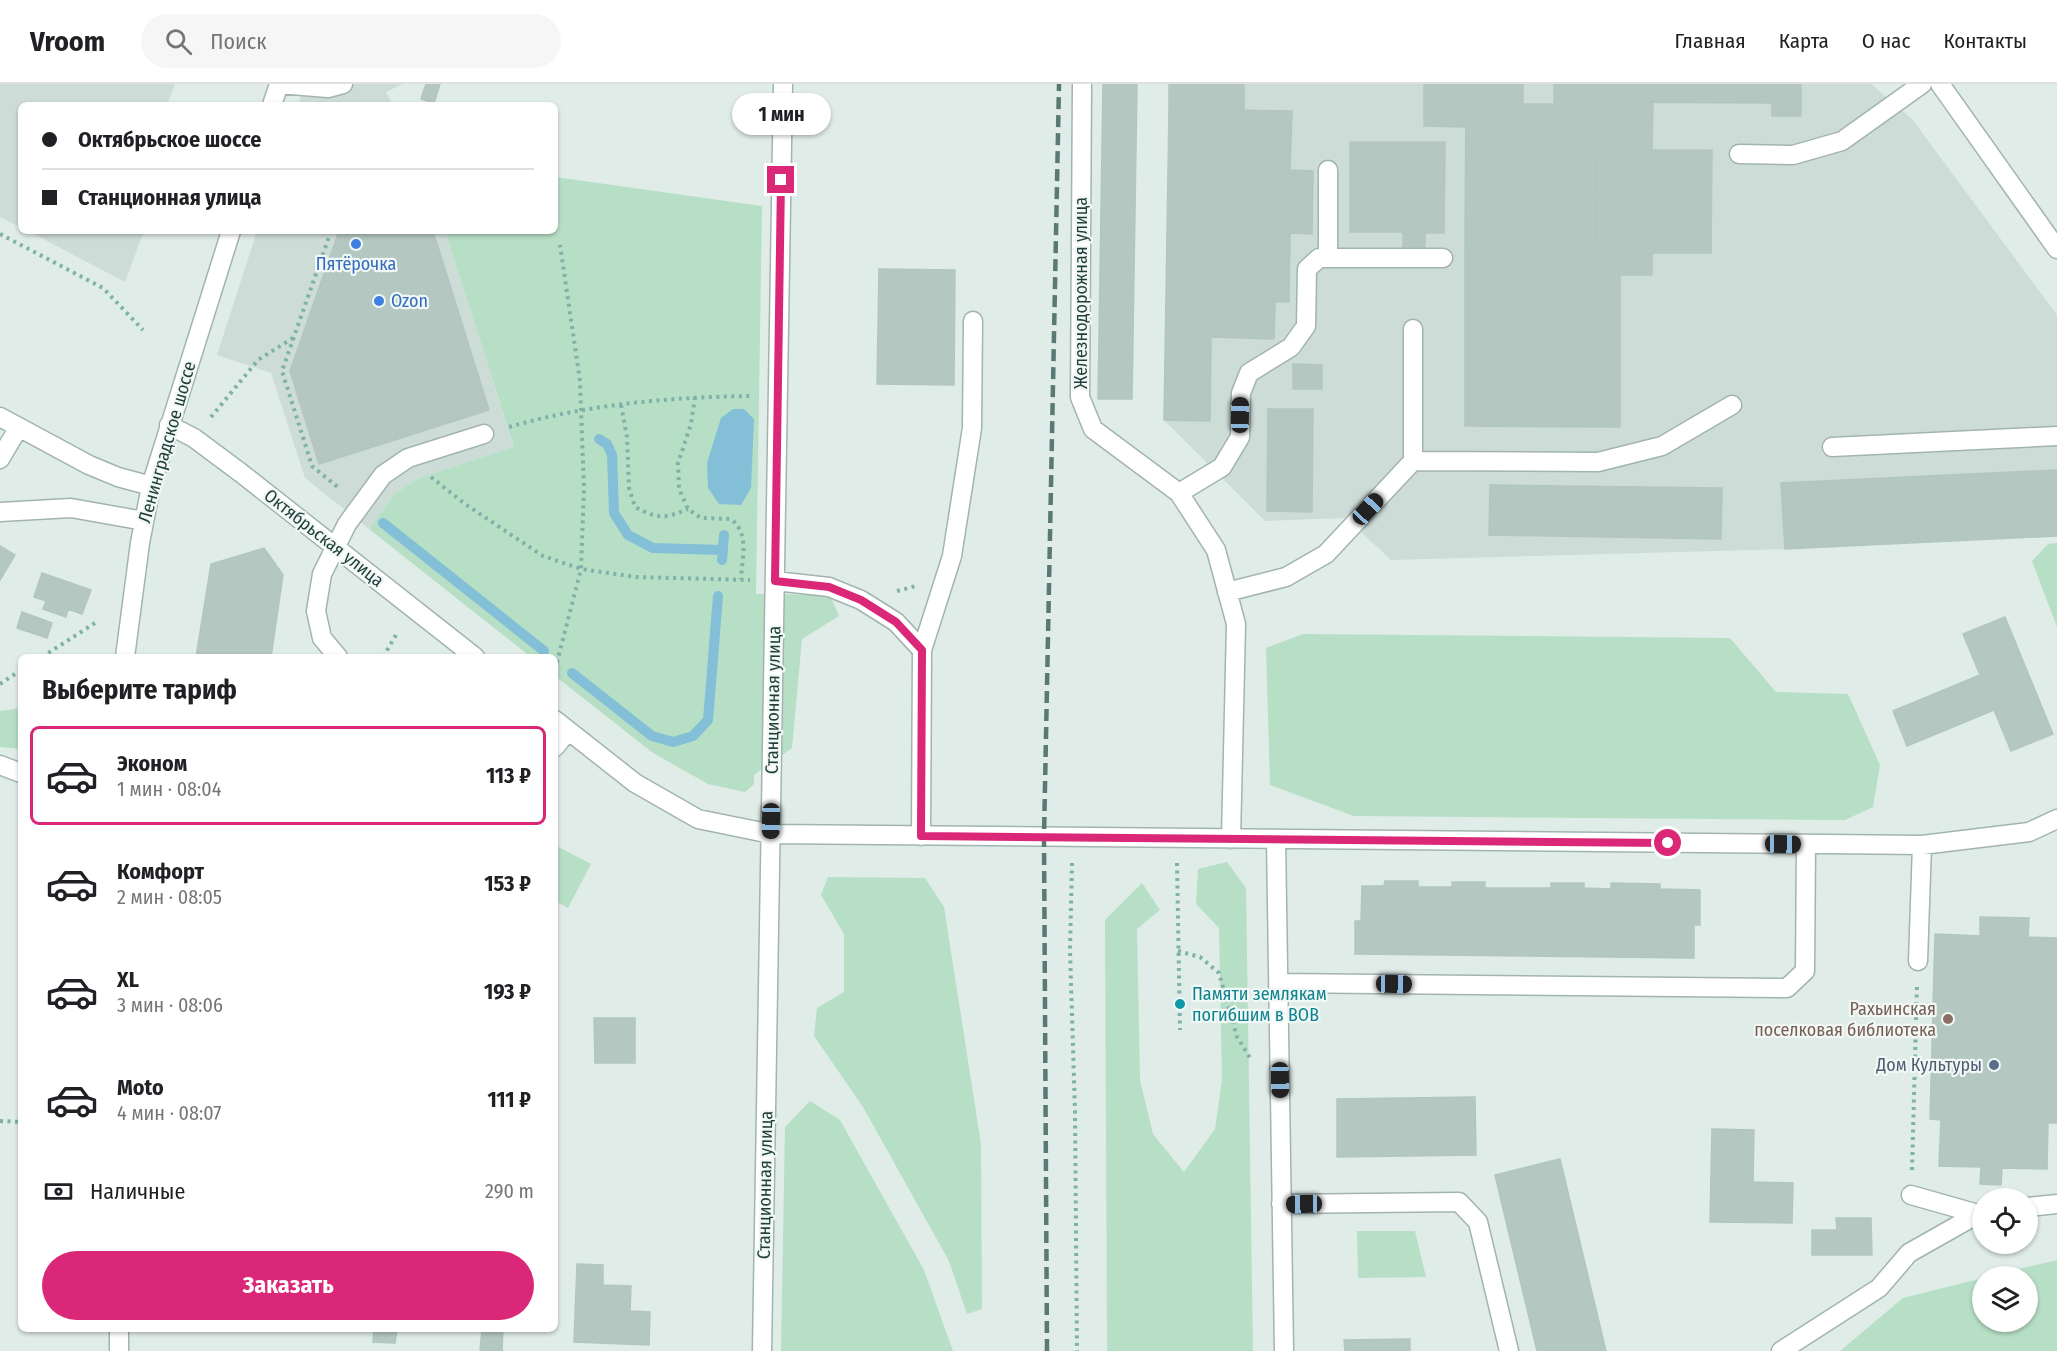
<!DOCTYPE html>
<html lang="ru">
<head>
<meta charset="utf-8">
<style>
  :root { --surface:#fff; --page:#f6f6f6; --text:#202124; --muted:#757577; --line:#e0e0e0; --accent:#db2777 }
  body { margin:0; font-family:"Fira Sans Condensed",sans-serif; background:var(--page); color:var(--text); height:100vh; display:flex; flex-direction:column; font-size:22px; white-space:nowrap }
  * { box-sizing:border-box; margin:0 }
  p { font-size:20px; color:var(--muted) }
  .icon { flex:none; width:33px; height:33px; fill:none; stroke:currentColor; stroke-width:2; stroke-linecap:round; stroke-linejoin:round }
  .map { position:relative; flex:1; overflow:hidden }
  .panel { position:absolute; left:18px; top:570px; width:540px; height:678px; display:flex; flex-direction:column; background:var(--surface); border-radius:9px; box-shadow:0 2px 4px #0004 }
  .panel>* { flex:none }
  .top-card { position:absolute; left:18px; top:18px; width:540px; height:132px; border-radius:9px; box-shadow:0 2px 4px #0004; display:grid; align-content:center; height:132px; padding:0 24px; background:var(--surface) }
  .controls { position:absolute; left:1972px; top:1104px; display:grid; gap:12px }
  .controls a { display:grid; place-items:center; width:66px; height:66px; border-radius:50%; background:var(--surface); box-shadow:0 2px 4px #0004; font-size:30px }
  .end { position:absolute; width:27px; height:27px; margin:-14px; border:8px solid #db2777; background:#fff; box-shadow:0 0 0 3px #fff }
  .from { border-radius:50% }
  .bubble { position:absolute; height:42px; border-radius:21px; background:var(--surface); box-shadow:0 2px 4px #0004; font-size:20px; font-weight:700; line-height:42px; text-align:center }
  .car { position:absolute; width:18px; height:36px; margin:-18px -9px; border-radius:8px; box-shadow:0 0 4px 2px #0007; background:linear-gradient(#222 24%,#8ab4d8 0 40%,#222 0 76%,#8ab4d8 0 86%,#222 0) }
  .top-card b { display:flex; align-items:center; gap:21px; height:57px; font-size:22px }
  .top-card b+b { border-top:2px solid var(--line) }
  .top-card i { width:15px; height:15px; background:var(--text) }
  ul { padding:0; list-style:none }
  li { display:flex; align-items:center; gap:18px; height:99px; margin:0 12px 9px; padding:0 12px; border:3px solid transparent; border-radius:9px }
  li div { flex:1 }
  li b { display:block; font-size:22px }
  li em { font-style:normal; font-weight:700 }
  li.active { border-color:var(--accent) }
  li>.icon { width:54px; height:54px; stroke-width:1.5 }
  h2 { padding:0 24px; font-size:27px; line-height:72px }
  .pay { display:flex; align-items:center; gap:15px; height:66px; padding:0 24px; font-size:22px }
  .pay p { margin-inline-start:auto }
  .cta { display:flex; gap:12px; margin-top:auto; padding:12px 24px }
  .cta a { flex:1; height:69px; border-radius:36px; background:var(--accent); color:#fff; font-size:24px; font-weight:700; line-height:69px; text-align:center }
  header { display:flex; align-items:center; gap:36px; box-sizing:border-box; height:84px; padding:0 30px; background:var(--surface); border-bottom:2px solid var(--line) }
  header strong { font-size:28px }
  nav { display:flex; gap:33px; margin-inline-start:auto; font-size:21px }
  .search { width:420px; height:54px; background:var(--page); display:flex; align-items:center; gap:15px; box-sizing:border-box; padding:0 21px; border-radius:33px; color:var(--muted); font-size:22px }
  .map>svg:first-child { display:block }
  .built { fill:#cedcd7 }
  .green { fill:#b7dfc6 }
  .water { fill:#83bfd6 }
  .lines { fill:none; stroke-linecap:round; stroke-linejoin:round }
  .stream { stroke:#83bfd6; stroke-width:10 }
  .building { fill:#b5c7c1; stroke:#b2c6c0; stroke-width:1.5 }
  .minor-casing { stroke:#a2b4b0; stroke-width:21 }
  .path { stroke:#7eb2a8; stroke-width:4; stroke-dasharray:3 4.5; stroke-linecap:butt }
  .minor { stroke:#fff; stroke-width:18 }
  .rail { stroke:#5a7975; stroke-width:4.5; stroke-dasharray:12 6; stroke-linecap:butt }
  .route { stroke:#db2777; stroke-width:8 }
  .shop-dot { fill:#3f7fe0; stroke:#f1f8f5; stroke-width:2 }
  .culture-dot { fill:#0f9aa8; stroke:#f1f8f5; stroke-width:2 }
  .education-dot { fill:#8d6e63; stroke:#f1f8f5; stroke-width:2 }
  .service-dot { fill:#5c6f8a; stroke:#f1f8f5; stroke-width:2 }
  .labels { text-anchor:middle; stroke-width:4.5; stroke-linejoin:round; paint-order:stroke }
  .shop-label { font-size:18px; fill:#366cbe; stroke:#f1f8f5 }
  .street-label { font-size:18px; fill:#1f3e39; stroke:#f1f8f5 }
  .culture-label { font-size:18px; fill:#0d838f; stroke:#f1f8f5; text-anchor:start }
  .education-label { font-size:18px; fill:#785e54; stroke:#f1f8f5; text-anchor:end }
  .service-label { font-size:18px; fill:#4e5e75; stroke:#f1f8f5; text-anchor:end }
</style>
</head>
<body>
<header>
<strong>Vroom</strong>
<div class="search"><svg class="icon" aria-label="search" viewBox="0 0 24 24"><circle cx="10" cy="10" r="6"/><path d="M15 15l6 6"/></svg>Поиск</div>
<nav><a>Главная</a><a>Карта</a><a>О нас</a><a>Контакты</a></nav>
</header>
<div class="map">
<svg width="2057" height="1267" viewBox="0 0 2057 1267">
  <rect width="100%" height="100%" fill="#e0ece8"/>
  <path class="built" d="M0,0H175L168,18L176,21H21V144L0,133Z
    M305,0H403L386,8L393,21H298Z
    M1169,0H1871L1912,35L2057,231V452L1785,465L1391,476L1346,434L1265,437L1164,336Z
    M28,147H144L125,198Z
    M257,147H445L514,364L419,394L395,409L369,445L305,394L271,289L217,271Z"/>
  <path class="green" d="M555,93L762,122L756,510L830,511L839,532L802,555L792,664L754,691V700L745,708L708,700L653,669L555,592V573H531L369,445L395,409L419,394L514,363L445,147H555Z
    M2057,459V543L2032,477L2048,460Z
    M1303,550L1730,554L1776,608L1848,610L1880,681L1873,723L1845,736L1354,732L1270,701L1266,564Z
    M21,624V665L0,663V627Z
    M555,761L591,780L568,824L555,817Z
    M1227,778L1246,804L1253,1267H1107L1105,836L1142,799L1160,826L1137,845L1140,996L1153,1050L1184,1088L1215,1045L1222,995L1219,844L1196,820L1198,785Z
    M828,793L925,794L944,823L981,1060L982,1225L967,1230L949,1177L863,1023L814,952L817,924L844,908V850L821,811Z
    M810,1017L840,1036L924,1186L953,1267H781L785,1043Z
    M1357,1147H1415L1426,1193L1358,1194Z
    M2057,1176V1267H1840L1903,1214L1983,1194V1238H2028V1192H1989Z"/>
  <path class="water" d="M733,325H744L754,335L751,404L741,421L719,420L708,404L707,379L721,334Z"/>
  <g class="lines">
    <path class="stream" d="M599,355L607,360L612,371L614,429L628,451L653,464L723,466
      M383,439L544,567
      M722,476L724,451
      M572,589L652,652L673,658L693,652L708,636L718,512"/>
  </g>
  <path class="building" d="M426,0H440L434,19L421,15Z
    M1103,0H1137L1132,315H1098Z
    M1169,0H1244V27L1169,26Z
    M1424,0H1455V19L1466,20V43L1424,42Z
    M1455,0H1523V20L1455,19Z
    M1554,0H1801V32H1772V19L1597,18L1596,109L1538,108L1537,159L1465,158L1466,20H1554Z
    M1597,18H1653L1652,66H1712L1711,169H1652V191H1596Z
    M1169,26H1233L1230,217H1275L1274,255L1211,253L1210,337L1164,336Z
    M1233,26L1292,27L1290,86L1313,87L1312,150L1290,149L1289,218L1230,217Z
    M1350,58H1445L1444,149H1425V163H1403V148H1350Z
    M1538,108L1596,109V191H1620V343L1465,342V158L1537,159Z
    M339,147H433L489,326L319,380L290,287Z
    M879,185L955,186L954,301L877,300Z
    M1293,280L1322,281V305H1293Z
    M1268,325H1313L1312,428L1267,427Z
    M2057,386V452L1785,465L1781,399Z
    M1490,401L1722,404L1721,455L1489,451Z
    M0,462L15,471L0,496Z
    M264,464L283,491L271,573H196L211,480Z
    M42,489L91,506L82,530L68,525L66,533L43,525L46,517L34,513Z
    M22,528L52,539L47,554L17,544Z
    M2005,533L2053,650L2011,667L1994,626L1907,662L1893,627L1980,591L1963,550Z
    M1385,797H1418V803H1452V798H1485V804H1551V799H1584V804L1611,805V799L1660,800V805L1700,806V841H1694V874L1355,870V837H1361L1362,802H1384Z
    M1980,833L2029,834L2028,853L2057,854V1039H2048L2047,1085L2002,1084L2001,1101L1980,1100L1981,1083L1939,1082L1941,1036L1930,1035L1935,850L1980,852Z
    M594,934H635V979H595Z
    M1475,1013L1476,1071L1337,1073V1015Z
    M1712,1045L1754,1046L1753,1098L1793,1099L1792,1139L1710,1138Z
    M1560,1075L1606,1267H1537L1495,1091Z
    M1836,1134H1871L1872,1171H1812V1146H1837Z
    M577,1180L603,1181V1201L631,1202L630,1227L650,1228L649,1261L574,1258Z
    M374,1245H397L395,1259L373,1258Z
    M482,1245H503L502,1267H480Z
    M1410,1255V1267H1345L1344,1256Z"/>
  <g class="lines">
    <g class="minor-casing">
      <path id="minor" d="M279,0L328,4L343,0
        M1082,0L1080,313L1093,345L1179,409L1216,466L1236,540L1231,755
        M1940,0L2057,165
        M272,21L279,0
        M1739,70L1793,71L1842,57L1922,0
        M1328,86V174
        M0,333L89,381L118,393L151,402
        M169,341L194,354L241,389L475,573
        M1832,363L2057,352
        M0,375L19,343
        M1413,377L1598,378L1662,362L1732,321
        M1179,409L1222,383L1240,353L1241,309L1249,289L1291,263L1306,242L1307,185L1319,174H1443
        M0,428L71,424L144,437
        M775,497L829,503L861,516L896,538L922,566L921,752
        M1227,508L1286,493L1326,470L1413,377V245
        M922,566L952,472L972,344L973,237
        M125,573L140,459L151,402L231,147
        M338,573L322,554L316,527L322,490L347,440L383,391L408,374L484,350
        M555,636L635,699L698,735L771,750L1922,761L2029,748L2057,735
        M555,663L568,647
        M0,681L21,689
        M1276,755L1284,1267
        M1918,877L1922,761
        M1278,899L1787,904L1805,887L1806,760
        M1911,1111L1978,1130
        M1281,1120L1459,1118L1478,1138L1509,1267
        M2028,1123L2057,1120
        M119,1267V1245
        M762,1267L783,0
        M1781,1267L1879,1204L1909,1169L1978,1130L1983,1129"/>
    </g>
    <path class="path" d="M331,147L282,287L312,382L340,405
      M0,150L103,204L143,246
      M695,313L691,340L678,379L679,405L688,425L701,434L731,435C750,451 742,473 741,495
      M621,321L627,353L629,404L635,423C658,435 664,435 688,425
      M211,333L258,276L293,254
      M509,343C588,320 671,313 753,312
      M431,393L465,420L543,472L581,485L636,493L750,496
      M897,507L916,502
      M42,573L95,539
      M383,573L396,551
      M555,586L581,485L584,405L580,297L560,161
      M0,600L21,586
      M1072,779L1070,866L1075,1027L1077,1267
      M1177,779L1180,946
      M1178,867L1200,873L1219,889L1237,953L1252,977
      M0,1037L21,1038
      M1912,1086L1917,901"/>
    <use href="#minor" class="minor"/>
    <path class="rail" d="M1047,1267L1044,753L1059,0"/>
  </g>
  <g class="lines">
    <path class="route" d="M781,96L775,497L829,503L861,516L896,538L922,566L921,752L1668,759"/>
  </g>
  <g class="shop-dot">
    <circle cx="356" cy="160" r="6"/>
    <circle cx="379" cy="217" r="6"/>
  </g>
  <circle class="culture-dot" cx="1180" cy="920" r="6"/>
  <circle class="education-dot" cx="1948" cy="935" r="6"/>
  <circle class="service-dot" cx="1994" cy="981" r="6"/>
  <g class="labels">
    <g class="shop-label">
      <text x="356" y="186">Пятёрочка</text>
      <text x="391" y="223" text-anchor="start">Ozon</text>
    </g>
    <g class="street-label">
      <text transform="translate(1081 209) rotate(-90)" y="6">Железнодорожная улица</text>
      <text transform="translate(167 358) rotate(-74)" y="6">Ленинградское шоссе</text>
      <text transform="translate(324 454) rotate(38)" y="6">Октябрьская улица</text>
      <text transform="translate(773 616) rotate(-89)" y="6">Станционная улица</text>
      <text transform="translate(765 1101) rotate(-89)" y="6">Станционная улица</text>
    </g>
    <g class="culture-label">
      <text x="1192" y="916">Памяти землякам<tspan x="1192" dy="21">погибшим в ВОВ</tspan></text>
    </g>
    <g class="education-label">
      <text x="1936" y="931">Рахьинская<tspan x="1936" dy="21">поселковая библиотека</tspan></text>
    </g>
    <g class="service-label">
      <text x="1982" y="987">Дом Культуры</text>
    </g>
  </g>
</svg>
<div class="controls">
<a><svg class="icon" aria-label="locate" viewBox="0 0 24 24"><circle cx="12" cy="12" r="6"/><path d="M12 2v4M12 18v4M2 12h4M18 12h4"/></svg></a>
<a><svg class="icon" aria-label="layers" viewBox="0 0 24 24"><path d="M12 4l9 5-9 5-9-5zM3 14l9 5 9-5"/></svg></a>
</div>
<i class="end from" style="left:1668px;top:759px"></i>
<i class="end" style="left:781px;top:96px"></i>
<div class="bubble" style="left:732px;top:9px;width:99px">1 мин</div>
<i class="car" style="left:1240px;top:331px;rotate:1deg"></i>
<i class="car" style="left:1368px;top:425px;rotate:43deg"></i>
<i class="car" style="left:771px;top:737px;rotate:181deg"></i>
<i class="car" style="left:1783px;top:760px;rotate:91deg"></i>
<i class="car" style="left:1394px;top:900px;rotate:91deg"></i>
<i class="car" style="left:1280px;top:996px;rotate:179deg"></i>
<i class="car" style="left:1304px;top:1120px;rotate:269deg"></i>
<div class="top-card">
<b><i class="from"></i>Октябрьское шоссе</b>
<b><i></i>Станционная улица</b>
</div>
<section class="panel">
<h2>Выберите тариф</h2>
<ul>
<li class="active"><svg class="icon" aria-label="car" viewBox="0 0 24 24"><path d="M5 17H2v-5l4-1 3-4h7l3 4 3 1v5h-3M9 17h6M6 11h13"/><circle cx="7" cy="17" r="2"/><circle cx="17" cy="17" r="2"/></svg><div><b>Эконом</b><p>1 мин · 08:04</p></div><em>113 ₽</em></li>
<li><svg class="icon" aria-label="car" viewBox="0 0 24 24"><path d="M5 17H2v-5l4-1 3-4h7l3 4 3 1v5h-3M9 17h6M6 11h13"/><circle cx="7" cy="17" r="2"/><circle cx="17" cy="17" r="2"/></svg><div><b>Комфорт</b><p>2 мин · 08:05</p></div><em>153 ₽</em></li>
<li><svg class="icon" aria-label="car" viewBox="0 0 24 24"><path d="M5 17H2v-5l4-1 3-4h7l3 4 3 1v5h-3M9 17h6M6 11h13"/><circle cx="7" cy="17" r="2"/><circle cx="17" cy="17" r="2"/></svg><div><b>XL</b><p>3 мин · 08:06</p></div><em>193 ₽</em></li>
<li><svg class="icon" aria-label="car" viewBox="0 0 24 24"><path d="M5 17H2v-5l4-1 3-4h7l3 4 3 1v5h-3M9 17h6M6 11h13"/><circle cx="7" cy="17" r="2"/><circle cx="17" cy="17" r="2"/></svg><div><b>Moto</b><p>4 мин · 08:07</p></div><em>111 ₽</em></li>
</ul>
<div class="pay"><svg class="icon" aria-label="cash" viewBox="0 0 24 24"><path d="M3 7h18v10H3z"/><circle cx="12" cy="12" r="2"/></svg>Наличные<p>290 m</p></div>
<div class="cta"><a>Заказать</a></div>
</section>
</div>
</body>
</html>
